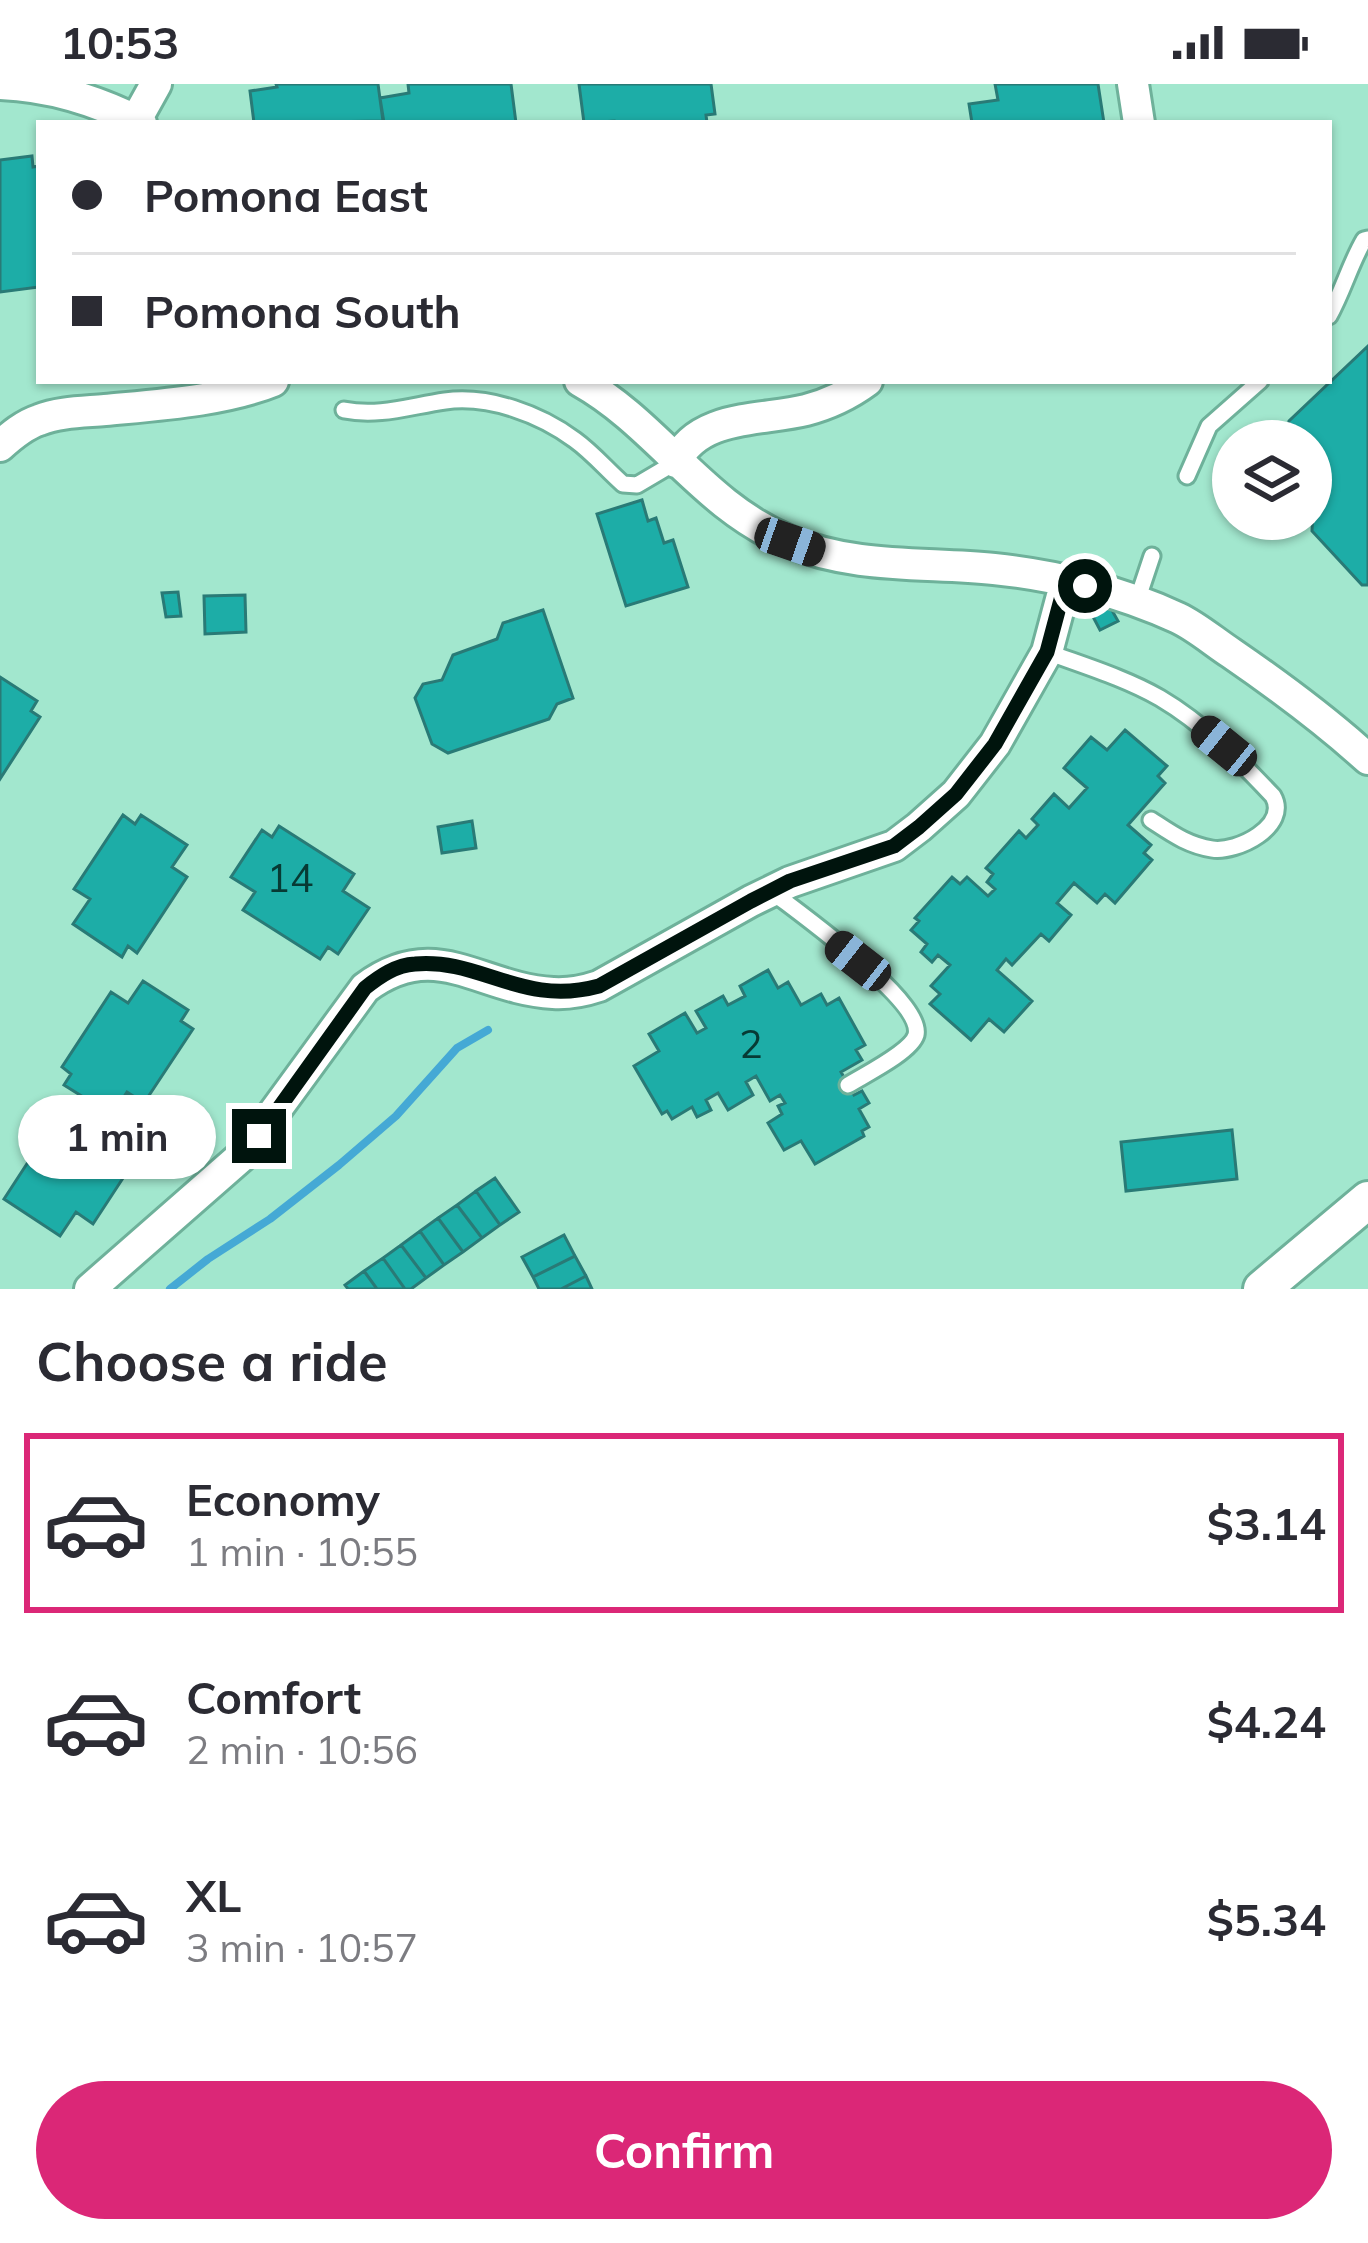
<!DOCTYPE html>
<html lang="en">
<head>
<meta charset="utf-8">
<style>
  :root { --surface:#fff; --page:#f7f7f7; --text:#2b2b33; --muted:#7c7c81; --line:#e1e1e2; --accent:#db2777 }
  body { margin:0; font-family:Mulish,sans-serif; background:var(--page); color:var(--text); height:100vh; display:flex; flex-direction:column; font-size:45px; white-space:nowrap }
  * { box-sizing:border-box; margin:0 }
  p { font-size:39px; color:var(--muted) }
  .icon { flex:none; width:66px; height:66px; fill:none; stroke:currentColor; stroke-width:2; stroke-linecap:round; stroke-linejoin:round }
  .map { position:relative; height:1205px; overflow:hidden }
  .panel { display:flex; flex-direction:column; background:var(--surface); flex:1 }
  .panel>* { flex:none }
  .top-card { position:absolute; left:36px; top:36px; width:1296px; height:264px; border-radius:0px; box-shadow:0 3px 9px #0004; display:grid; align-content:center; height:264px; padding:0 36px; background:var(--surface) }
  .tools { position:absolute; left:1212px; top:336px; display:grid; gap:24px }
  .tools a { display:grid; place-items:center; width:120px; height:120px; border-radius:50%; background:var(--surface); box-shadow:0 3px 9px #0004; font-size:60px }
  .end { position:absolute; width:54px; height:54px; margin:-27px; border:15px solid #00140d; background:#fff; box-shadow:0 0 0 6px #fff }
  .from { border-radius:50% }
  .bubble { position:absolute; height:84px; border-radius:42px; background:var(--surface); box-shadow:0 3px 9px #0004; font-size:39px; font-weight:700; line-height:84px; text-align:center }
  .car { position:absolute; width:36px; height:72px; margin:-36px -18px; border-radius:15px; box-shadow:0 0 9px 3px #0007; background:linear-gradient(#222 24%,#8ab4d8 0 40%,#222 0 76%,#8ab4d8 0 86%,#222 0) }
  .top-card b { display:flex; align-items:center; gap:42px; height:114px; font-size:45px }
  .top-card b+b { border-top:3px solid var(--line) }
  .top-card i { width:30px; height:30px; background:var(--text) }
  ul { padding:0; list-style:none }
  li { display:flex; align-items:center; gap:36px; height:180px; margin:0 24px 18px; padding:0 12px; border:6px solid transparent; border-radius:0px }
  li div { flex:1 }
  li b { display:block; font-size:45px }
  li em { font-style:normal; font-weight:700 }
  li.active { border-color:var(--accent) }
  li>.icon { width:108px; height:108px; stroke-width:1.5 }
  h2 { padding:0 36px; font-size:54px; line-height:144px }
  .action { display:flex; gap:24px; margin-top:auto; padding:24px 36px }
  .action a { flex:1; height:138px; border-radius:72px; background:var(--accent); color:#fff; font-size:48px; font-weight:700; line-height:138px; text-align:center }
  .status { display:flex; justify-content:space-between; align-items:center; height:84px; padding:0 60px; background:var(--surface); direction:ltr }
  .status svg { height:33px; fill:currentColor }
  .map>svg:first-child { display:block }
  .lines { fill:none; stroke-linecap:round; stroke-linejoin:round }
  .stream { stroke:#45a9d5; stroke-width:8 }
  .building { fill:#1dada7; stroke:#297a76; stroke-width:3 }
  .service-casing { stroke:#6eb19a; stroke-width:21 }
  .minor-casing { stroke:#6eb19a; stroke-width:36 }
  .tertiary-casing { stroke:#6eb19a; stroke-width:42 }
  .service { stroke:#fff; stroke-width:15 }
  .minor { stroke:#fff; stroke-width:30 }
  .tertiary { stroke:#fff; stroke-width:36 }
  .route { stroke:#00140d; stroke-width:15 }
  .labels { text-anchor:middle; stroke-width:12; stroke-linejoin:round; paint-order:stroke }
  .number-label { font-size:39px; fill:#073a34 }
</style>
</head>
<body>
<div class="status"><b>10:53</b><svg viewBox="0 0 49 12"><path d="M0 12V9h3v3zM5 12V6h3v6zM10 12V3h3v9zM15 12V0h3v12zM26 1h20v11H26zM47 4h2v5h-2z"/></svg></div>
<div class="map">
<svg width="1368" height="1205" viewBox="0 0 1368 1205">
  <rect width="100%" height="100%" fill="#a2e7ce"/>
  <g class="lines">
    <path class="stream" d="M170,1205L208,1175L270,1135L339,1081L396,1032L457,964L488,946"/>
  </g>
  <path class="building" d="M276,0H378L383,37L254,39L250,7L277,3Z
    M408,0H511L516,39H384L380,14L409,9Z
    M579,0H711L715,30L706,31L707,39H614V37L584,39Z
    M995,0H1098L1104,39H972L969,20L998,16Z
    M32,72L33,83L39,82V203L0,208V76Z
    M1368,262V501H1362L1312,447L1315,384H1311V357H1287L1289,337Z
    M642,416L648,437L656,434L664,459L673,456L688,503L626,522L597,430Z
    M178,508L181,532L166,533L162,509Z
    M245,511L246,548L205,550L204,512Z
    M1109,521L1118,537L1100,546L1091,529Z
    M543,526L573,614L557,620L549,635L448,669L432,660L415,614L423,600L442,596L453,571L497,555L503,539Z
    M0,593L37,617L31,627L40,633L0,695Z
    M1125,646L1167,682L1158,692L1165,699L1128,741L1151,761L1144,769L1152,776L1115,819L1105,810L1097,819L1074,799L1057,819L1071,831L1049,857L1041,850L1012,881L1006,875L997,886L1032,917L1004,948L989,935L971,956L930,920L940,910L931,902L950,881L938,871L932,878L921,868L927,860L911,846L919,837L915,834L952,793L960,800L967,793L988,812L995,805L987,798L993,790L986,784L1019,747L1026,754L1038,741L1032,735L1054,710L1069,724L1087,704L1064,684L1091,653L1107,666Z
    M123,731L135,740L141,731L187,761L172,783L187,793L137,869L128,862L122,873L73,840L90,815L74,805Z
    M472,737L476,764L442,769L438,743Z
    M279,742L354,790L343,807L369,824L338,870L328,863L320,875L243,826L255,808L231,793L262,746L272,753Z
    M768,886L778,904L788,898L801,921L821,910L827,921L839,914L865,961L856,966L862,976L841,988L854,1011L862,1007L869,1019L859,1025L869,1043L862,1047L864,1052L815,1080L801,1057L784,1066L768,1039L782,1030L778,1022L785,1019L780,1011L770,1017L756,992L746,998L753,1011L728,1026L718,1009L706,1016L711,1026L697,1033L692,1023L672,1035L667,1027L662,1030L634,982L659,967L649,950L685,929L697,949L706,944L696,927L723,912L728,921L745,912L740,902Z
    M143,897L188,926L181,937L193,945L144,1019L127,1008L112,1031L64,1001L71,990L62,983L111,908L128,919Z
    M92,1019L137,1048L131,1058L142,1065L93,1140L76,1128L60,1152L4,1115L60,1029L77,1040Z
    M1232,1046L1237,1095L1126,1107L1121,1058Z
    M495,1094L519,1128L500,1141L476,1107Z
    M476,1107L500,1141L482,1154L457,1121Z
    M457,1121L482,1154L463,1168L438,1134Z
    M438,1134L463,1168L444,1181L420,1147Z
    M420,1147L444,1181L426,1194L401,1161Z
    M564,1151L575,1172L533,1193L522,1173Z
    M401,1161L426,1194L411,1205H405L383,1174Z
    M575,1172L586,1192L561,1205H539L533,1193Z
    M383,1174L405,1205H377L364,1187Z
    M364,1187L377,1205H348L345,1201Z
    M586,1192L592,1205H561Z"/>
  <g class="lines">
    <g class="service-casing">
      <path id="service" d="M1329,232C1343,207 1350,180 1364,156L1368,155
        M344,326C379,333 410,322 445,317C489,311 540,330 575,356C593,369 607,386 623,400L637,401L676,378
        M1187,392L1209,342L1260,297
        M1137,517L1152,472
        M1047,568C1085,582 1125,594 1160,614C1204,640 1239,676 1273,712C1290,742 1237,769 1212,765C1187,761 1171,749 1151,736
        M771,807C799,829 924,917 916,951C911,968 864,991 848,1001"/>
    </g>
    <g class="minor-casing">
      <path id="minor" d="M0,0C50,2 96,16 141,39
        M1133,0L1139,39
        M136,36L156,0
        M580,297C657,340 703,422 788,457C854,485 924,478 994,485C1056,491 1122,508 1178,534C1197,543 1214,558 1231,569C1279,602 1325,636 1368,675
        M0,362C12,351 24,341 39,336C59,328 83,328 105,326C157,321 224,317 273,297
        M676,378C698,330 762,337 806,326C829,320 848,311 867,297
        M90,1205L243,1071L365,904C436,851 479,905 553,909C569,910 584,907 599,902L751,817L790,798L894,762L919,743L956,710L995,660L1047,568L1066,497"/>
    </g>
    <g class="tertiary-casing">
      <path id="tertiary" d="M1262,1205L1368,1116"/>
    </g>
    <use href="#service" class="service"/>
    <use href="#minor" class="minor"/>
    <use href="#tertiary" class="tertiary"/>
  </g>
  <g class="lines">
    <path class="route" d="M259,1052L365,904C380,892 396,881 415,880C481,874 522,923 599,902L751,817L790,797L894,762L919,743L956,710L995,660L1047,568L1066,497L1085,502"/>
  </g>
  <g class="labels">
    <g class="number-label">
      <text x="290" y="808">14</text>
      <text x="751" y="974">2</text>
    </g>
  </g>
</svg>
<div class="tools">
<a><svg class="icon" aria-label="layers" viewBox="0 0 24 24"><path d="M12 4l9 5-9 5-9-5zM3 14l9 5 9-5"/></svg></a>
</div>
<i class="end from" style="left:1085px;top:502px"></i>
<i class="end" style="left:259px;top:1052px"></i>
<div class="bubble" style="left:18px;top:1011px;width:198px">1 min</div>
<i class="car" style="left:790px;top:458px;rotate:109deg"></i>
<i class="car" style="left:1224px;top:662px;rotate:309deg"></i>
<i class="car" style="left:858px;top:877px;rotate:308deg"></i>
<div class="top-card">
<b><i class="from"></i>Pomona East</b>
<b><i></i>Pomona South</b>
</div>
</div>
<section class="panel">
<h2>Choose a ride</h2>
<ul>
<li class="active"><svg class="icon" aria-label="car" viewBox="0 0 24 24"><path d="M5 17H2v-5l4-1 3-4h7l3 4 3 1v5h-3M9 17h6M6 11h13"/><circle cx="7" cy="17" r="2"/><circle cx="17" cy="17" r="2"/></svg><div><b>Economy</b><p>1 min · 10:55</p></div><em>$3.14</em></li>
<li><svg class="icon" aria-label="car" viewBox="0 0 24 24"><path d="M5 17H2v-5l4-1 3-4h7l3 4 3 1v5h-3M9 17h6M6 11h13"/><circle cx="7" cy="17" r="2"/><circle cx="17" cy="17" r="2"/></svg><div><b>Comfort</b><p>2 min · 10:56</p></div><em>$4.24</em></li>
<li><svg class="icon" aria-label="car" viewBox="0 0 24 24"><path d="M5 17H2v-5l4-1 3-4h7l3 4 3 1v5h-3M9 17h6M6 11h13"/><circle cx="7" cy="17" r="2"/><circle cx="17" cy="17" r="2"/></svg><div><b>XL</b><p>3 min · 10:57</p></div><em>$5.34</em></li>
</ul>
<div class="action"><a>Confirm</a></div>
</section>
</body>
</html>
